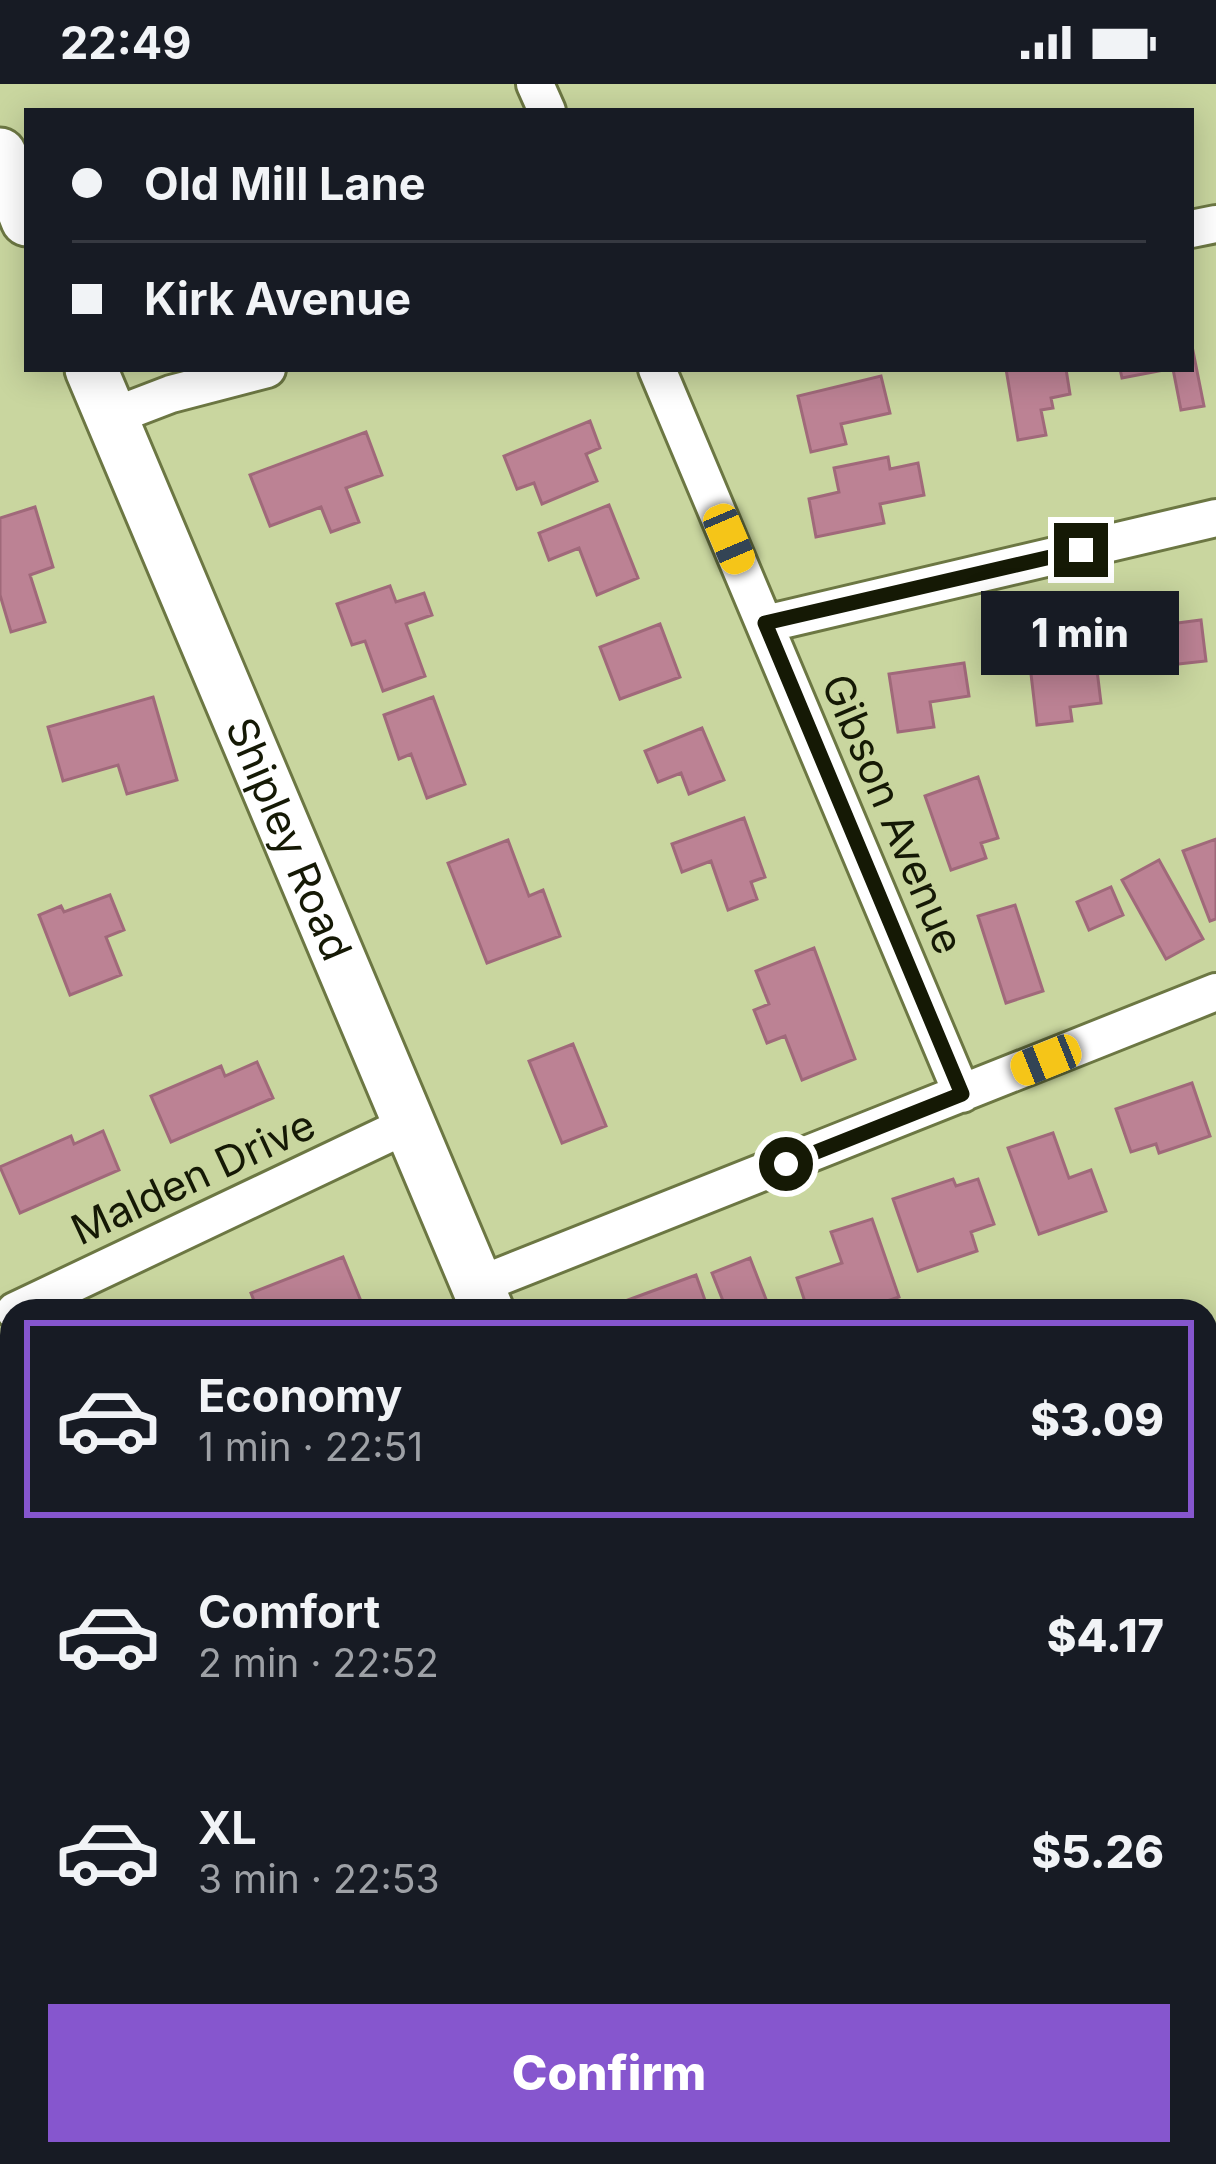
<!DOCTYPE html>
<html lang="en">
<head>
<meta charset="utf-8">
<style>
  :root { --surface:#171b24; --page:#242831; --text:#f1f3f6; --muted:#9ea1a6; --line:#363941; --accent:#8656ce }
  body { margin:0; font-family:Inter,sans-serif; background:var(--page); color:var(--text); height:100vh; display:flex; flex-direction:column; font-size:45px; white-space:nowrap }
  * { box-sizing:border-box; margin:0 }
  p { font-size:39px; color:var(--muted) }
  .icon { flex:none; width:66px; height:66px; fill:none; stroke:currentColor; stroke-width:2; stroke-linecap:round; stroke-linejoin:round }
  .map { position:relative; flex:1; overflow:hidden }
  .side { position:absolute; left:0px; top:1215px; width:1218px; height:867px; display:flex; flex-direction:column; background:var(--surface); border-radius:36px 36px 0 0; box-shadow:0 6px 30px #0003 }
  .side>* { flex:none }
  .hud { position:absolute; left:24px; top:24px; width:1170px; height:264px; border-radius:0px; box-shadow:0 6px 30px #0003; display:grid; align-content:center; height:264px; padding:0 48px; background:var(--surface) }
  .end { position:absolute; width:54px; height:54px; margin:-27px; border:15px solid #151905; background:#fff; box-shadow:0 0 0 6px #fff }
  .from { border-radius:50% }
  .bubble { position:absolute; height:84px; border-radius:0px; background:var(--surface); box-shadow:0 6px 30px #0003; font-size:39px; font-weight:800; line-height:84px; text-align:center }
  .car { position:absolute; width:36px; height:72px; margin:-36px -18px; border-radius:15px; box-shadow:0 0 9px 3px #0007; background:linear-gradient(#f5c518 24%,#345 0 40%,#f5c518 0 76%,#345 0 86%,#f5c518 0) }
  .hud b { display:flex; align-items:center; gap:42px; height:114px; font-size:45px }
  .hud b+b { border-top:3px solid var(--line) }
  .hud i { width:30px; height:30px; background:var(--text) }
  ul { padding:21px 0 0; list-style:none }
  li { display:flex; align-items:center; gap:36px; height:198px; margin:0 24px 18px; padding:0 24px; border:6px solid transparent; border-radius:0px }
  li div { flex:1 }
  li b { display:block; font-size:45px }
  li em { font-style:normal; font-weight:800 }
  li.current { border-color:var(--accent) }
  li>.icon { width:108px; height:108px; stroke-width:1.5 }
  .button { display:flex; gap:24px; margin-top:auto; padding:24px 48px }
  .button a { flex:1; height:138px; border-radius:0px; background:var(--accent); color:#fff; font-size:48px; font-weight:800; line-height:138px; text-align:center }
  .status { display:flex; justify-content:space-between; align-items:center; height:84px; padding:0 60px; background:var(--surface); direction:ltr }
  .status svg { height:33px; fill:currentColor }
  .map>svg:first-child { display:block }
  .building { fill:#bc8294; stroke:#a0697a; stroke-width:3 }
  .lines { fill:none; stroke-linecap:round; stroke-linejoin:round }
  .minor-casing { stroke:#6c7743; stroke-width:42 }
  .secondary-casing { stroke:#6c7743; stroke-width:57 }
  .minor { stroke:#fff; stroke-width:36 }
  .secondary { stroke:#fff; stroke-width:51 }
  .rail { stroke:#666e4b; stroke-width:9; stroke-dasharray:21 21; stroke-linecap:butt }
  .route { stroke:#151905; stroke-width:15 }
  .labels { text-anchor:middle; stroke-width:9; stroke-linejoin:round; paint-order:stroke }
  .street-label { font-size:42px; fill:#151905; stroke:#c9d69f }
</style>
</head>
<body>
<div class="status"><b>22:49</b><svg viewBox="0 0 49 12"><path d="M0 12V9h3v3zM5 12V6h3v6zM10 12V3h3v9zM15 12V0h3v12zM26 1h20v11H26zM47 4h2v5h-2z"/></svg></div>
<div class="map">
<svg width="1216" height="2080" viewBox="0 0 1216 2080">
  <rect width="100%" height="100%" fill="#c9d69f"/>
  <path class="building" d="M1191,257L1204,322L1181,326L1173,285H1191Z
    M1006,285H1066L1070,310L1051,314L1053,324L1041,326L1046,351L1018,356Z
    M1120,285H1169L1122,294Z
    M881,292L890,329L841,340L846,360L811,368L798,312Z
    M590,337L600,364L586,370L597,397L542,420L534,399L517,405L504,372Z
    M366,348L382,391L346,404L359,438L331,448L321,423L270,442L250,391Z
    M888,373L890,385L918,379L924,411L880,420L884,439L816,453L809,415L839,408L834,384Z
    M609,421L638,494L597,511L579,464L549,476L539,449Z
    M35,423L53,483L30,491L45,538L11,548L0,511V434Z
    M390,502L396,518L424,509L432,531L406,540L425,592L383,607L365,557L352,561L337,520Z
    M1201,536L1206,577L1151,583L1146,543Z
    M660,540L680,593L620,615L600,563Z
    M1081,567L1084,587L1097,586L1101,619L1070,623L1072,637L1037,641L1029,573Z
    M964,579L969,612L930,618L934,643L898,648L889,590Z
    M153,613L177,696L127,710L118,681L63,697L48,643Z
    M433,613L465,700L427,714L411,670L399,675L384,631Z
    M702,644L724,696L689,710L681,689L658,698L645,667Z
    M978,693L998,754L981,759L986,774L951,786L925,712Z
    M744,734L765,793L751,798L757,815L728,826L711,777L682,788L672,760Z
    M1216,755V835L1210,837L1183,767Z
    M508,756L529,812L543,806L560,852L487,879L448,779Z
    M1159,776L1203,855L1166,875L1122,796Z
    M1111,803L1123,831L1089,846L1077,818Z
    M110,811L124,846L106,853L121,891L70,911L39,831L61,822L64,828Z
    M1015,821L1043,907L1006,919L978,832Z
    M814,864L855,975L802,996L785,952L767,959L754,926L769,920L756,887Z
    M573,960L606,1042L562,1059L529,977Z
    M257,978L273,1014L171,1058L151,1012L221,982L225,992Z
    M1192,999L1210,1052L1159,1069L1156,1060L1131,1068L1116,1025Z
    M103,1047L119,1086L20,1129L0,1083L71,1052L74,1060Z
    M1053,1049L1069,1094L1091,1086L1106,1127L1039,1150L1008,1064Z
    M953,1095L956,1102L978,1095L994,1140L971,1148L977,1167L918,1187L893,1115Z
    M872,1135L899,1213L884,1218L887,1227H808L797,1194L842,1179L831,1148Z
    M343,1173L365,1227H258L251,1209Z
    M750,1174L769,1223L727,1227L712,1189Z
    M696,1191L707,1222L695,1227H632L628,1216Z
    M12,1319V1363L0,1330V1323Z
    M12,1887V1952L9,1953L0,1927V1891Z
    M360,2070H396L389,2080H374Z"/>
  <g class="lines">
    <g class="minor-casing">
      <path id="minor" d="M535,0L547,27
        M1191,145L1216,140
        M657,285L962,1010
        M111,333L171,310L267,285
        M765,540L1216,434
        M479,1201L1216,908
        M15,1227L409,1040
        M0,2065L12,2061"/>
    </g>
    <g class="secondary-casing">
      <g id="secondary">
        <path d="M0,70L27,136"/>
        <path id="s1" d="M91,285L488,1227"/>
        <path d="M673,2070L674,2080"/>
      </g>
    </g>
    <use href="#minor" class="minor"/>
    <use href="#secondary" class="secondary"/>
    <path class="rail" d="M1175,2080L1201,2070"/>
  </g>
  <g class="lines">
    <path class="route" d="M786,1080L962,1010L765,539L1081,466"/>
  </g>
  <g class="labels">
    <g class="street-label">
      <text transform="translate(893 730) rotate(67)" y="15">Gibson Avenue</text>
      <text dy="15" stroke="none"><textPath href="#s1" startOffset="510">Shipley Road</textPath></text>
      <text transform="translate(193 1093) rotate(-25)" y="15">Malden Drive</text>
    </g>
  </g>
</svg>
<i class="end from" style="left:786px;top:1080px"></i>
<i class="end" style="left:1081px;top:466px"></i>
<div class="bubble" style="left:981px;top:507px;width:198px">1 min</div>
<i class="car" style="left:729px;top:455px;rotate:157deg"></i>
<i class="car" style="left:1046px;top:976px;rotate:248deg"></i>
<div class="hud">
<b><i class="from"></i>Old Mill Lane</b>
<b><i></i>Kirk Avenue</b>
</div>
<section class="side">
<ul>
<li class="current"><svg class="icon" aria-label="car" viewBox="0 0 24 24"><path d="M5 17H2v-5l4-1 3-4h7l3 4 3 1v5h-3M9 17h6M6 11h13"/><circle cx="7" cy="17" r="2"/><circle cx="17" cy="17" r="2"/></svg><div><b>Economy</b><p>1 min · 22:51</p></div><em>$3.09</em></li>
<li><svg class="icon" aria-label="car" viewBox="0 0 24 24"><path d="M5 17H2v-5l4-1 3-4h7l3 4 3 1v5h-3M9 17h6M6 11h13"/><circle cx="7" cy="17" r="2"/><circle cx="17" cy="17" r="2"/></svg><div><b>Comfort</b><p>2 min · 22:52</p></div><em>$4.17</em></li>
<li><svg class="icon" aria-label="car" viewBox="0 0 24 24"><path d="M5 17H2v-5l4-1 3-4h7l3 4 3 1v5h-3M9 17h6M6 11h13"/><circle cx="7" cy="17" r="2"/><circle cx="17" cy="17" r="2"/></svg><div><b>XL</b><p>3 min · 22:53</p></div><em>$5.26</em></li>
</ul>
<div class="button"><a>Confirm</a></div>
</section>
</div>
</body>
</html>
